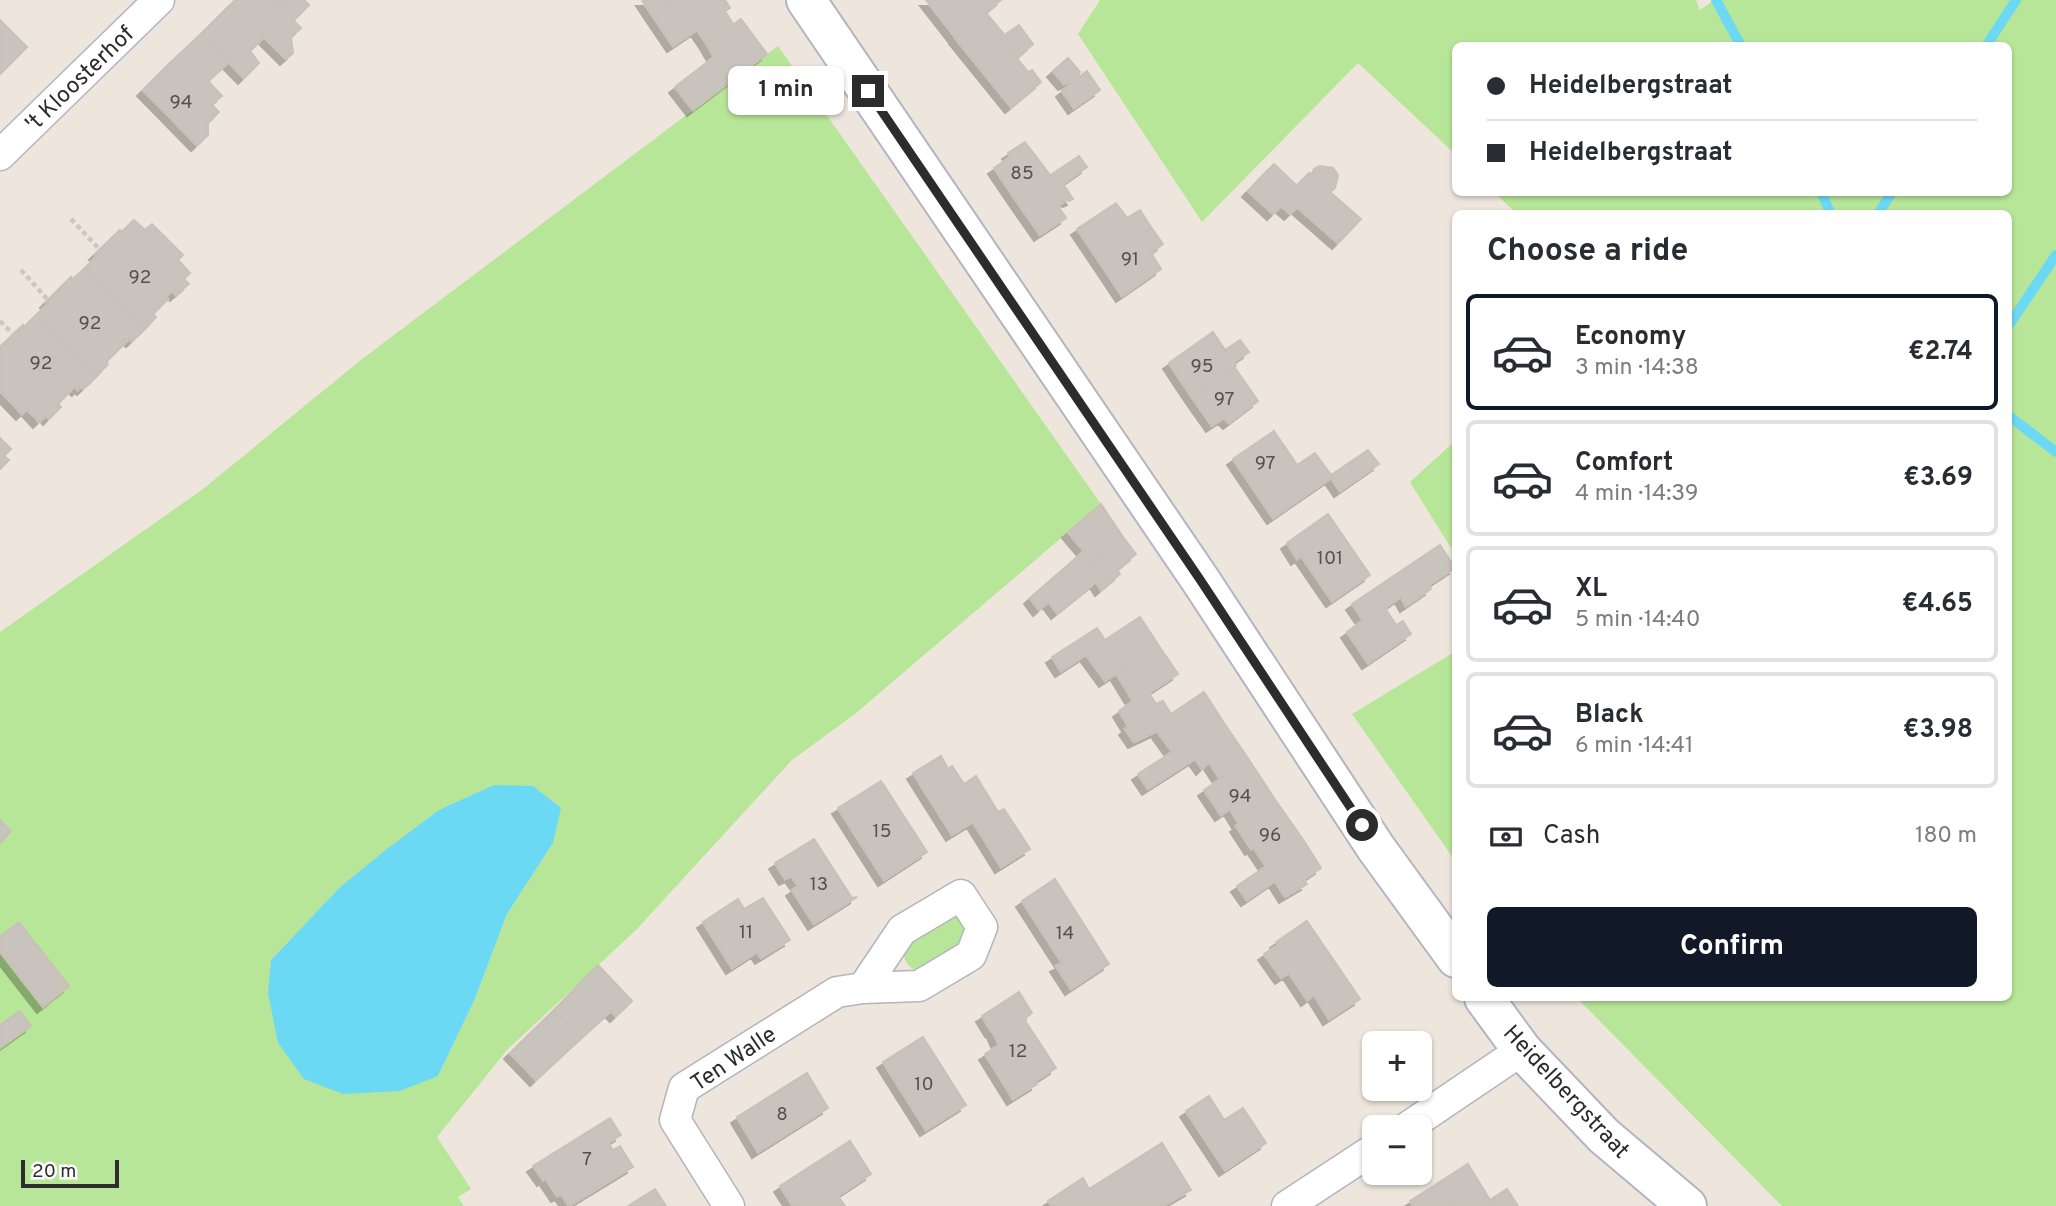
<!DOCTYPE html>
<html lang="en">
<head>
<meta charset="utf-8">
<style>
  :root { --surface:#fff; --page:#f7f7f7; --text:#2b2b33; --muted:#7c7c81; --line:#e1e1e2; --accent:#111827 }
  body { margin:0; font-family:Overpass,sans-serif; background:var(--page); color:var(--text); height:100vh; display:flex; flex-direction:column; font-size:26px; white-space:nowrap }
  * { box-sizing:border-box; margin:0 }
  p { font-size:23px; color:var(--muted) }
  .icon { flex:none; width:38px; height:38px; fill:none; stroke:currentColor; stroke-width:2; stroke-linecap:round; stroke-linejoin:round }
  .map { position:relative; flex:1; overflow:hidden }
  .panel { position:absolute; left:1452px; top:210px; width:560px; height:791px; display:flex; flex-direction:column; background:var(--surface); border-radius:10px; box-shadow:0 2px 5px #0004 }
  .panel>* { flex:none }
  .top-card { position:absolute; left:1452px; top:42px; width:560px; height:154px; border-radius:10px; box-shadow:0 2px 5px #0004; display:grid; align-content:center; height:154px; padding:0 35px; background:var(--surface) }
  .buttons { position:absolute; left:1362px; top:1031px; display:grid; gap:14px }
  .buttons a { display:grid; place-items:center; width:70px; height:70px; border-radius:10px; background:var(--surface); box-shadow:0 2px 5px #0004; font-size:35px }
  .scale { position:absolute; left:21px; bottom:18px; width:98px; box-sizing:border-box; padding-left:7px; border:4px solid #2c2c2c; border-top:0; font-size:19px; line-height:24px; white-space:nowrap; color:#2c2c2c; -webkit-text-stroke:5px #fff; paint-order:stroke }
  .end { position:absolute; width:32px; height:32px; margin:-16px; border:9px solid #2c2c2c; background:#fff; box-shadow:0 0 0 4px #fff }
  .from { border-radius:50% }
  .bubble { position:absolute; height:49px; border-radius:10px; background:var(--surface); box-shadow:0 2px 5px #0004; font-size:23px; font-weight:700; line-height:49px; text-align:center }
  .top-card b { display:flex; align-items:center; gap:24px; height:66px; font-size:26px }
  .top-card b+b { border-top:2px solid var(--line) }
  .top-card i { width:18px; height:18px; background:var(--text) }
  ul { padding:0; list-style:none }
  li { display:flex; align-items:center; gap:21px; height:116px; margin:0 14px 10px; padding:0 21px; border:4px solid var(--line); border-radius:10px }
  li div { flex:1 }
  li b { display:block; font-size:26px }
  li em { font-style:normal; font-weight:700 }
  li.current { border-color:var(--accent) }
  li>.icon { width:63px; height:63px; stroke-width:1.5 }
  h2 { padding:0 35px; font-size:32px; line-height:84px }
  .pay { display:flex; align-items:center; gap:18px; height:77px; padding:0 35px; font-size:26px }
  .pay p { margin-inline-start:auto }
  .action { display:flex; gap:14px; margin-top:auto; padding:14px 35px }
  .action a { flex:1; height:80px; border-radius:10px; background:var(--accent); color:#fff; font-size:28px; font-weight:700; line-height:80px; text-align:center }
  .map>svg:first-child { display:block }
  .green { fill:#b8e698; fill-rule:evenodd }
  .water { fill:#6cd9f4 }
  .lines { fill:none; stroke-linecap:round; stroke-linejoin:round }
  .stream { stroke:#6cd9f4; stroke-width:10 }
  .building { fill:#c9c3bd; stroke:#c9c1b7; stroke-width:2; filter:url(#shadow) }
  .minor-casing { stroke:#b1b5c0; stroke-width:33 }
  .secondary-casing { stroke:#b1b5c0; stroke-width:42 }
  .path { stroke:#c8c8c8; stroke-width:4.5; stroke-dasharray:5 3.5; stroke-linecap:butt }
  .minor { stroke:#fff; stroke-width:30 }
  .secondary { stroke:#fff; stroke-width:38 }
  .route { stroke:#2c2c2c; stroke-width:9 }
  .labels { text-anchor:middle; stroke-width:7; stroke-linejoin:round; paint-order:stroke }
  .number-label { font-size:19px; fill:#535250 }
  .street-label { font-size:23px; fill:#2c2c2c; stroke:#fff }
</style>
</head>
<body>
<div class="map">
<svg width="2056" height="1206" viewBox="0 0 2056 1206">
  <defs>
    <filter id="shadow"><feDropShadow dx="-6" dy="6" stdDeviation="0" flood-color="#0004"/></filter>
  </defs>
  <rect width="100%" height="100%" fill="#eee6dd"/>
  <path class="green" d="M1100,0H1696L1700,10L1714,0H2056V1206H1782L1577,998H2009V214H1517L1495,193L2009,192V46H1456V155L1358,63L1202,222L1078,34Z
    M778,46L1101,504L855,714L792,760L636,930L507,1050L437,1137L471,1189L458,1197L464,1206H0V632L203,489L362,359ZM439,810L553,843L507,914L474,1001L438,1076L271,960L340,887Z
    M1456,440V556L1410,482Z
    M1456,651V862L1352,714Z
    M953,914L958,917L966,925L964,947L917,971C904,965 902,956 905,943Z"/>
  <path class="water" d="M494,785L533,786L561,808L553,843L507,914L474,1001L438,1076L400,1091L343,1094L304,1079L278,1043L268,993L271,960L340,887L387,849L439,810Z"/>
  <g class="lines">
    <path class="stream" d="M1716,0L1741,46
      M1986,46L2016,0
      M1821,192L1831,214
      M1878,214L1892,192
      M2009,325L2056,255
      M2009,416L2056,452"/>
  </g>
  <path class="building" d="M235,0H274L301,28L291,37L293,53L286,59L231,4Z
    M275,0H304L309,5L294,20Z
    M642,0H679L654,18Z
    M679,0H725L730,8L725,11L733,24L706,43L697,30L673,46L654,18Z
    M926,0H1001L955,37Z
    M231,4L264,37L250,51L259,63L244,78L201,34Z
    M986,13L1003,33L1000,38L1028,72L1032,70L1041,82L1011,107L955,38Z
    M741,19L767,54L693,110L675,87L714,57L706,43Z
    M0,20L27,47L0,74Z
    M1019,25L1033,44L1017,58L1000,38Z
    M201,34L229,62L208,81L222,96L212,104L170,63Z
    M1068,58L1080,72L1078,73L1080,77L1070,84L1068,82L1064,84L1053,71Z
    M170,63L219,112L208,123V135L197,145L143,90Z
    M1087,71L1100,90L1074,108L1062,91Z
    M1025,142L1050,175L1015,199L994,168L1010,157L1008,153Z
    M1079,156L1087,167L1063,184L1073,199L1069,201L1067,200L1058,206L1066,218L1040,235L1015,199Z
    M1274,164L1297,186L1309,173L1312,174L1314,169L1320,166L1333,168L1338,175L1335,188L1330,192L1361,219L1338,243L1297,207L1290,214L1281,206L1273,214L1248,191Z
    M1116,203L1127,218L1140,210L1151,227L1100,263L1077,229Z
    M134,220L145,230L152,224L183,255L178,260L190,273L184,279L189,284L176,295L172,291L166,296L168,299L153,314L156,317L145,329L85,268L97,256L95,254L120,230L122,232Z
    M1151,227L1163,244L1151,253L1161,269L1122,296L1100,263Z
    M85,268L145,329L132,341L130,339L126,342L123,339L121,341L124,344L106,362L108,364L96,377L36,315L48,304L46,302L71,277L73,279Z
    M36,315L96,377L83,389L80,387L78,390L74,387L58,404L61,407L49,419L46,415L39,422L27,409L22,414L0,391V347L23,325L25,327Z
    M1213,332L1225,350L1240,340L1249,352L1234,362L1236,366L1191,396L1169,363Z
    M1235,368L1258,401L1229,423L1224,418L1212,426L1191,396Z
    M1274,431L1297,465L1256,493L1233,459Z
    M0,438L11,449L4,456L9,460L0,469Z
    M1368,450L1379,464L1340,491L1331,478L1273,518L1256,493L1315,453L1331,475Z
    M1101,504L1123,537L1039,610L1030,598L1084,551L1068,532Z
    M1328,514L1370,575L1332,601L1301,556L1297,559L1287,543Z
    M1123,537L1136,554L1117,570L1120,574L1101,590L1096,582L1057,613L1048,601Z
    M1440,545L1455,568L1429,585L1431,589L1406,606L1401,597L1385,608L1396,625L1403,621L1411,634L1368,663L1347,632L1363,620L1352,604Z
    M1140,617L1159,646L1105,681L1086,655L1061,671L1052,657L1097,628L1105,640Z
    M1159,646L1178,674L1149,693L1156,704L1163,701L1127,724L1119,711L1133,701L1116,673Z
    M1204,692L1222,720L1172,752L1157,731L1134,742L1125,729L1129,726L1127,724L1163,701L1171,714Z
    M1222,720L1249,760L1220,779L1209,762L1202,769L1195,759L1148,789L1138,774Z
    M941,756L948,769L952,766L964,784L976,776L998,812L1004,809L1030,849L1001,867L973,822L952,835L913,773Z
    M1249,760L1276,801L1239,824L1230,809L1221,815L1204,790Z
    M881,781L927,852L884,880L838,808Z
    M1276,801L1304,841L1266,866L1253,847L1251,849L1236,826Z
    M0,820L11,831L0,843Z
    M814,839L852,898L857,897L814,924L792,890L798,886L791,876L785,879L775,863Z
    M1304,841L1321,868L1303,880L1307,884L1285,897L1275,881L1247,900L1237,886Z
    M1055,879L1109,964L1071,989L1056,966L1062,963L1022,901Z
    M763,898L790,940L761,958L757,952L732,968L703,922L738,899L744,909Z
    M1307,921L1360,999L1329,1019L1314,995L1307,1000L1289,973L1281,978L1264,954L1278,945L1276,942Z
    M19,922L69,986L43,1007L0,952V937Z
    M598,965L632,1001L616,1016L611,1011L580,1039L554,1010Z
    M1019,992L1032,1013L1024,1019L1056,1068L1036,1081L1037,1084L1013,1099L985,1054L999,1045L992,1030L991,1031L982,1016Z
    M554,1010L580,1039L536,1080L510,1053Z
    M20,1011L31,1026L0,1048V1025Z
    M923,1037L966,1105L926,1130L883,1062Z
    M807,1073L828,1108L758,1152L737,1117Z
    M1209,1096L1224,1120L1243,1108L1266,1143L1225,1170L1186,1111Z
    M610,1118L621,1135L608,1143L613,1150L620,1146L633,1167L569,1206L561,1194L557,1196L545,1178L543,1180L533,1166Z
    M850,1141L871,1174L838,1196L845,1206H793L780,1186Z
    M1162,1143L1191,1190L1163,1206H1052L1048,1201L1083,1178L1089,1189Z
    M1468,1164L1490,1200L1507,1189L1518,1206H1454L1438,1183Z
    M1438,1183L1454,1206H1413L1410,1201Z
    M655,1189L666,1206H628Z"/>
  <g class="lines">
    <g class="minor-casing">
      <path id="minor" d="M0,155L159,0
        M1408,1127L1522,1050
        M729,1206L675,1120L684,1088L837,992L863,988L919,986L971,955L982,927L961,895L902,930L863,988
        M1287,1206L1374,1149"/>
    </g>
    <g class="secondary-casing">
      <path id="secondary" d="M806,0L1201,581L1376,848L1456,958
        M1484,998L1522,1050L1604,1136L1687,1206"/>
    </g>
    <path class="path" d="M71,219L100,250
      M21,270L48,300
      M0,321L13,334"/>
    <use href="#minor" class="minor"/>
    <use href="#secondary" class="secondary"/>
  </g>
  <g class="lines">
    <path class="route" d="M868,91L1201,581L1362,825"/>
  </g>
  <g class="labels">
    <g class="number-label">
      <text x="181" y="108">94</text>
      <text x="1022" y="179">85</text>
      <text x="1130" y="265">91</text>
      <text x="140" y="283">92</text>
      <text x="90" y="329">92</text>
      <text x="41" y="369">92</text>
      <text x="1202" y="372">95</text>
      <text x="1224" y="405">97</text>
      <text x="1265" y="469">97</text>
      <text x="1330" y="564">101</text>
      <text x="1240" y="802">94</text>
      <text x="882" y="837">15</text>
      <text x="1270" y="841">96</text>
      <text x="819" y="890">13</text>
      <text x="746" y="938">11</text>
      <text x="1065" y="939">14</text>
      <text x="1018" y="1057">12</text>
      <text x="924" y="1090">10</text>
      <text x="782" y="1120">8</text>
      <text x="587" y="1165">7</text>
    </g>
    <g class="street-label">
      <text transform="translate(79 78) rotate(-44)" y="8">'t Kloosterhof</text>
      <text transform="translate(733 1058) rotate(-34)" y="8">Ten Walle</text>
      <text transform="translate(1567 1091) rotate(47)" y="8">Heidelbergstraat</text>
    </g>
  </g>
</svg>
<div class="buttons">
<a>+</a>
<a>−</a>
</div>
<div class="scale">20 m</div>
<i class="end from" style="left:1362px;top:825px"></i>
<i class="end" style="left:868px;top:91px"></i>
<div class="bubble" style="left:728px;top:66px;width:116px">1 min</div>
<div class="top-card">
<b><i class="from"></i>Heidelbergstraat</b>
<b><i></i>Heidelbergstraat</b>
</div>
<section class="panel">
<h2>Choose a ride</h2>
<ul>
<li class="current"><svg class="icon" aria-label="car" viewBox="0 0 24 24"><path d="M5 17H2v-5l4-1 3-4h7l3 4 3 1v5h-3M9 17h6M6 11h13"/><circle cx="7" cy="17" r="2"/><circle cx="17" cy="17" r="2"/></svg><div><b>Economy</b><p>3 min · 14:38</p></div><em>€2.74</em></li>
<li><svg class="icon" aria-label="car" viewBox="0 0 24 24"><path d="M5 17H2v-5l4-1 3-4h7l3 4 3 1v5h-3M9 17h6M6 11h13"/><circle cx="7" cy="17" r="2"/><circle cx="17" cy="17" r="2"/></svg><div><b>Comfort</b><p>4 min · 14:39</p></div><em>€3.69</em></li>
<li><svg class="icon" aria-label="car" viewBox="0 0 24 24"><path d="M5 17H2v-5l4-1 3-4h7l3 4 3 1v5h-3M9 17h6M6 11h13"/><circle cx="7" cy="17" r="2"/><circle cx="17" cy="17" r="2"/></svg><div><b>XL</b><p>5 min · 14:40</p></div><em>€4.65</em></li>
<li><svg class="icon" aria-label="car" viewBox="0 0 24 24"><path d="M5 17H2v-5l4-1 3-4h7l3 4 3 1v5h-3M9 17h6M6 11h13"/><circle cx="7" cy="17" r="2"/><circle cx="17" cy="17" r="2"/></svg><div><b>Black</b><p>6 min · 14:41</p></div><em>€3.98</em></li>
</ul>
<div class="pay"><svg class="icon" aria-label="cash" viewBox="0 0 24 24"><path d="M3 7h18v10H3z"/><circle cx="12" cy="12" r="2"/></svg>Cash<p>180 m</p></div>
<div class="action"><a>Confirm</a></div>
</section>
</div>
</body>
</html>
